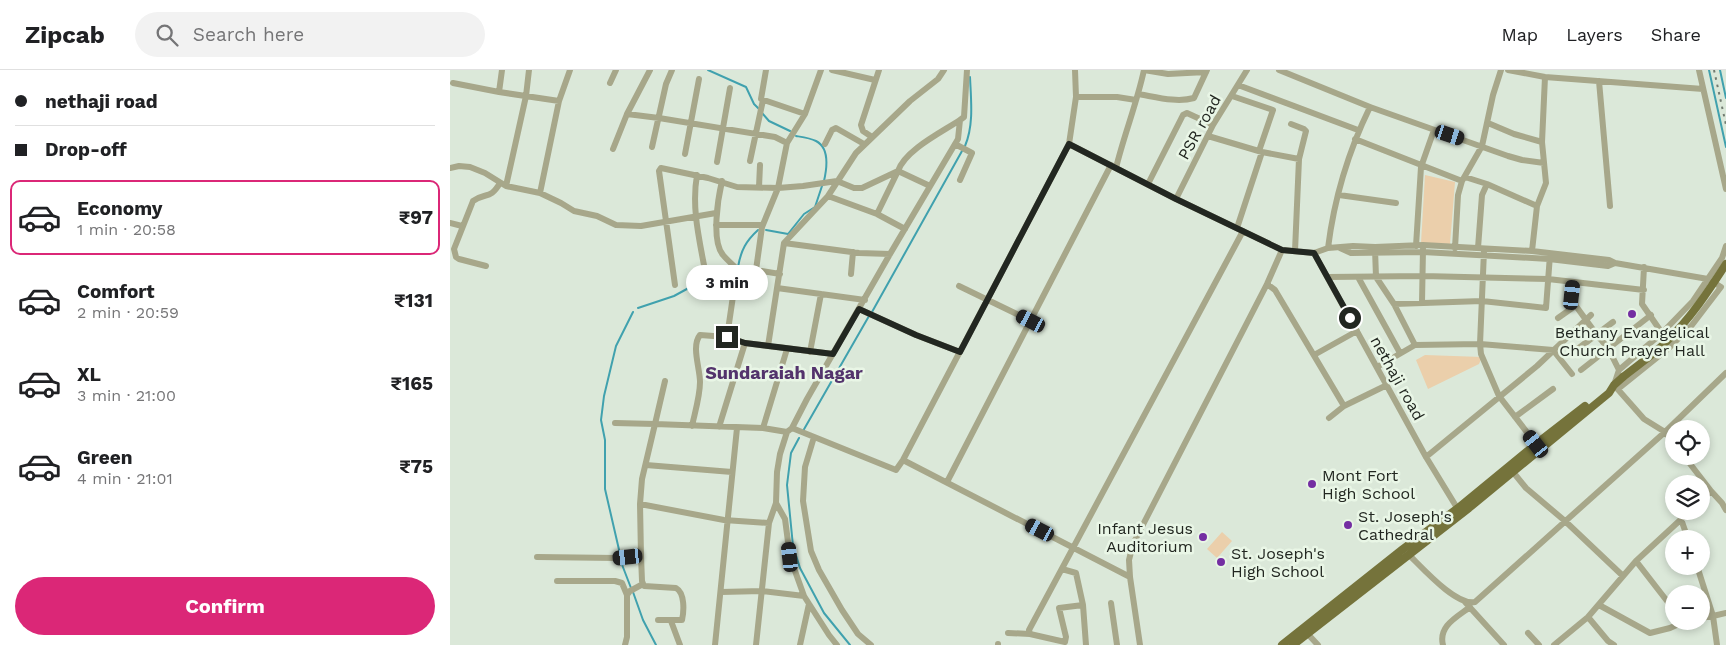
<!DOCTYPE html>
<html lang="en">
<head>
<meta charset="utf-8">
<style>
  :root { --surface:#fff; --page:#f2f2f2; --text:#202124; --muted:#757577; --line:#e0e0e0; --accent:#db2777 }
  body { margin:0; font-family:"Work Sans",sans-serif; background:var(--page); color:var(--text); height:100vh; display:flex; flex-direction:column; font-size:19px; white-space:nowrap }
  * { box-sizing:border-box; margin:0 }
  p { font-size:16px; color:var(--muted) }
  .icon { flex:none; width:28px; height:28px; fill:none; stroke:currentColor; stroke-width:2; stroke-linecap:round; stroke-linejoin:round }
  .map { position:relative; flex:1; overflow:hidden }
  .panel { display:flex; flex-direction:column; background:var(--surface); width:450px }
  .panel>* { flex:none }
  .banner { display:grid; align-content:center; height:110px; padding:0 15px; background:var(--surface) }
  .tools { position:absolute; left:1215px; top:350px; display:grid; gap:10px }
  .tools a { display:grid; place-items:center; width:45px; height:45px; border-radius:50%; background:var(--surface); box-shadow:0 2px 8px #0003; font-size:25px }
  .end { position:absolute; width:22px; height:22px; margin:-11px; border:6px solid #222721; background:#fff; box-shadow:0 0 0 2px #fff }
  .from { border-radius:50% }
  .bubble { position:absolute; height:35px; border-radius:18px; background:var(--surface); box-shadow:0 2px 8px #0003; font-size:16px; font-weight:700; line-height:35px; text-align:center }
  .car { position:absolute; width:15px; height:30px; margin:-15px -8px; border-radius:6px; box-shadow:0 0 4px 1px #0007; background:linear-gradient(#222 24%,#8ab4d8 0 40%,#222 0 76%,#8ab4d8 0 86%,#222 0) }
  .banner b { display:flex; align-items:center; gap:18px; height:48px; font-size:19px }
  .banner b+b { border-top:1px solid var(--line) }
  .banner i { width:12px; height:12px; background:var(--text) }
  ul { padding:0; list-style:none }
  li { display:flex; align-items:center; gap:15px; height:75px; margin:0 10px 8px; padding:0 5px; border:2px solid transparent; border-radius:10px }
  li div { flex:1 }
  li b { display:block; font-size:19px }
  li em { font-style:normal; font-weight:700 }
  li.active { border-color:var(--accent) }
  li>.icon { width:45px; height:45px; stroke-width:1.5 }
  .cta { display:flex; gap:10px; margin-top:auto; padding:10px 15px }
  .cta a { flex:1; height:58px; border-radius:30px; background:var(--accent); color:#fff; font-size:20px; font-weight:700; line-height:58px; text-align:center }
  header { display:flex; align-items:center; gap:30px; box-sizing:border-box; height:70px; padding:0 25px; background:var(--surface); border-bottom:1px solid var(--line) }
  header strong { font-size:24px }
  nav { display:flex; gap:28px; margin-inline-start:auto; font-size:18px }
  .search { width:350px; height:45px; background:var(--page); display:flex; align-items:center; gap:12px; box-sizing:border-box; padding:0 18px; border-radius:28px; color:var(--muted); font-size:19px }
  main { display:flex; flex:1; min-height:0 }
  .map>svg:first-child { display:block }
  .green { fill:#ebcfab }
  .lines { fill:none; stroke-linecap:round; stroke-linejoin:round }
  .stream { stroke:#40a1ae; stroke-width:2 }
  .minor { stroke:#a7a78a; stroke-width:6 }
  .major { stroke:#75733b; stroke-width:8 }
  .rail { stroke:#727b71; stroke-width:2; stroke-dasharray:2.5 5; stroke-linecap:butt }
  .major-bridge { stroke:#75733b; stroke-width:8 }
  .route { stroke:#222721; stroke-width:6 }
  .poi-dot { fill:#742ea2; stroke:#e9f6e6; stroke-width:2 }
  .labels { text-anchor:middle; stroke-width:5; stroke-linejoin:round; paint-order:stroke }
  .street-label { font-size:16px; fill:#222721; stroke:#e9f6e6 }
  .poi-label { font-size:16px; fill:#222721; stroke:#e9f6e6; text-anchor:start }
  .neighbourhood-label { font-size:18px; font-weight:bold; fill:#53336c; stroke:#e9f6e6 }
</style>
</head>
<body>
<header>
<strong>Zipcab</strong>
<div class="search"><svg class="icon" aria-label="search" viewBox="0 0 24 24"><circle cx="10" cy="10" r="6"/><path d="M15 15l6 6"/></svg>Search here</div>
<nav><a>Map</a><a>Layers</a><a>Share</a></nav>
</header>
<main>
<section class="panel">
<div class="banner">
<b><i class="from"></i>nethaji road</b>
<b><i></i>Drop-off</b>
</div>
<ul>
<li class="active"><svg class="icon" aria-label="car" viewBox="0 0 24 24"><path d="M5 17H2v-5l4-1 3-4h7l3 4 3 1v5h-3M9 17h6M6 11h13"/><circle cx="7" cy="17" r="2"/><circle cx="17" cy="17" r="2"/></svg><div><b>Economy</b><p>1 min · 20:58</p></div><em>₹97</em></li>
<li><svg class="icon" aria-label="car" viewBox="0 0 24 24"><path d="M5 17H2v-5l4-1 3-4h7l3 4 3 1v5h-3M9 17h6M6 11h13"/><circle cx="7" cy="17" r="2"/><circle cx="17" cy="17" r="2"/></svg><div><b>Comfort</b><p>2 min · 20:59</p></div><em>₹131</em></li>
<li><svg class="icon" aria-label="car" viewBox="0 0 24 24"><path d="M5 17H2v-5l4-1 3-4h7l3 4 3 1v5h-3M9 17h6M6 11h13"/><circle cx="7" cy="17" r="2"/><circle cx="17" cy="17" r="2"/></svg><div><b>XL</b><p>3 min · 21:00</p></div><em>₹165</em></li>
<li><svg class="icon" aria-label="car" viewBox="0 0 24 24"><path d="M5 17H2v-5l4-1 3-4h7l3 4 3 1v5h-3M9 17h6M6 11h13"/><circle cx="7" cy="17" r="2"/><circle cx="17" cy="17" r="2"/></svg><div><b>Green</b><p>4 min · 21:01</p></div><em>₹75</em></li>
</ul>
<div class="cta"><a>Confirm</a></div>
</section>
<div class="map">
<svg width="1276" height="575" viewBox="0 0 1276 575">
  <rect width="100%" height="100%" fill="#dbe8d9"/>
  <path class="green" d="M975,105L1005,112L1000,174L971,173Z
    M975,285L1032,287L1029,294L978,319L966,290Z
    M772,462L782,471L767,488L757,479Z"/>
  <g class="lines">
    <path class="stream" d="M258,0L296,17L304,34L309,39
      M1259,0L1276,77
      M1270,0L1276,28
      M312,43L319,51L340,61
      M346,66C352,67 360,68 366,71C380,78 377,98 374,111
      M515,76C524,55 521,30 520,7
      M316,160L338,164L354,144L365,137L372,116
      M288,197C291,180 296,171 308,160
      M188,238L224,226L246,214L281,201
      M422,242L512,81
      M353,361L419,246
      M349,368L341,383L337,415L343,476L350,498L374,543L400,575
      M170,484L155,419V370L151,350L154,326L166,276L183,242
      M171,492L181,518
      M183,522L193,550L206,575"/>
    <path class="minor" d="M200,0L177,44L209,48L325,67L337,73
      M316,0L311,29L355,44
      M382,0L425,10
      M694,0L718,4L756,2
      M829,0L920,37L1058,86L1072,90L1094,93
      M1058,0L1095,7L1253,19
      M1249,0L1276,119
      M1149,11L1160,136
      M3,13L49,22L109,31
      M160,13L166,0
      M788,15L908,60
      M49,22L52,0
      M688,24C706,27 727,33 744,28L757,0
      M782,26L823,40L809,81
      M626,27H667L686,30
      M1038,53L1064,64L1092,72
      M841,54L854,59L856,61L849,89
      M758,66L812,82L849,89L845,181
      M422,67L413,61L411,55L429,0
      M905,69L1012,111
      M375,74L382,60L386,58L414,74
      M505,74L522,83L510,110
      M619,74L726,129L832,180L864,183L878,178L903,176L925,177L973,175L1082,181L1159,190L1165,193L1258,209L1271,217L1242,255L1219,278L1168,319
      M202,77L216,14L222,0
      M163,79L177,44
      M235,84L249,9
      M300,91L313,30
      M267,92L280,18
      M0,98L9,96L20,97L35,103L56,116L90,123L111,133L124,141L147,146L166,155L191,156L266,143
      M666,98C674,65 687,33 694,0
      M247,105C241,139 250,172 256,206
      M1015,107L1037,114L1087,136L1082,181
      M272,111C268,128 261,171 273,185C277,190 283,195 287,199
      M698,114L733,45L737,43L763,55
      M56,116L76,26L79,0
      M480,116L448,101L427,144L378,126L406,83L460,31L488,9L494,0
      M309,117L310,95
      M90,123L109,31L120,0
      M889,125L946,133
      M726,129L763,55L797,0
      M1087,136L1096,113L1092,72L1095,7
      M427,144L455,159
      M0,153L12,156
      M266,155H312
      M787,158L812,82
      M334,173L409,183L440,184
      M966,176L971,97L984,60
      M878,178C884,130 899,80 920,37
      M890,178L901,183L973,182L1099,189L1158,196L1165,193
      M1005,178L1008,125L1012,111L1032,76L1043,25L1051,0
      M1028,178L1032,125L1037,114
      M925,179L926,207L944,234L965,275
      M1034,181L1030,274L1031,284L1049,326L1086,374
      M864,183L976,387L1009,441
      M36,196L9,189L6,187L4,179L23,131C36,122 40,130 50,113
      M1194,197L1192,234L1212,263
      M306,200L312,157L328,118L337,73L355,44L371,0
      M401,204L403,182
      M878,207L973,206L1098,209L1194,220
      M908,207L950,283
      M1123,212V232L1147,265L1158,278L1169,300
      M817,214L825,220L894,336
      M225,215L209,101L211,98L258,108L287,117L328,118L353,116L387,111L404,118H412L448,101C455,80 492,62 510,50
      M509,216L581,251
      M327,218L415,230
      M972,233L973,179
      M944,234L1032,231L1096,238L1100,185
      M409,239L466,265L510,282
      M1108,248L1125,236
      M277,267L287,199L293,198L330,204
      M318,276L334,173L378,126
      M360,282L371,224
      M1121,284L1163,252
      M864,285L907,261
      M927,297L965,275L1030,274L1103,280L1122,304
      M1131,300L1201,245
      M1065,347L1103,319
      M879,348L894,336L937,315
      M165,353L205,354L215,311
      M242,356C245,342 250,326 250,312C250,298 241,276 250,265L277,267L295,273L383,284
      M269,357L295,273
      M313,358L337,279
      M342,358L357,329L440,184L508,69L510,50L514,47L517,0
      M364,367L355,397L353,431L361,481L369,500L392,540L408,564L421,575
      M1224,373L1215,362L1194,349L1164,315L1169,300L1212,263L1243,231L1272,188L1276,176
      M1234,386L1261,421L1272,433L1276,440
      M976,387L1087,296L1141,245
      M453,390L680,507L690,575
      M196,395L282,402
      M1063,402L1076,418L1115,451L1173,506
      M497,412L661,95
      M1251,430L1261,421
      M326,433L335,449L340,487L354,526
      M190,434L274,450L319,453
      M1231,449L1238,469
      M956,482C970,495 1005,536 1025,532L1215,362L1276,303
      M191,486L192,511L194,516L226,518C235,523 234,541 232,550H208
      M87,487L166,488L191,486L190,434L192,409L205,354L313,358L337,362L342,358L446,400L453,390L619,74L626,27L625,0
      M1186,491L1224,540
      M1247,496L1263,546L1251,548
      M612,499L626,503L633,535L636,575
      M680,507L679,490L683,474L817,214L832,180
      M107,511H165L172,513L177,525
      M271,522L312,521L354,526L379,565L387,575
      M1015,532L1054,575
      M661,533L667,575
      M1149,535L1200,563L1220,558L1233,552
      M1138,547L1158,571L1164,575
      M221,551L230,575
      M855,561L868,575
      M558,563L580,564L615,572L616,567L609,538L633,535
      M1078,563L1089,575
      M580,564L579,560L793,161
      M175,575L177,567V525L180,521L193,514
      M265,575L287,358
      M306,575L319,453L326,433L327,402L330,384L337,362
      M350,575L359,534
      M548,575V574
      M993,575C988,556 1007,547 1020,537
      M1104,575L1138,547L1186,491L1240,441
      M1267,575L1263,546L1276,543"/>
    <path class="major" d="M832,575L953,479L1008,438L1086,374L1135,336
      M843,575L1019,438L1159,323L1164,315L1173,307"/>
    <path class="rail" d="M1264,0L1276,55"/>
    <path class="major-bridge" d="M1173,307C1188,295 1203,285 1216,272C1240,249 1258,222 1276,194"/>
  </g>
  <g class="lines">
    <path class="route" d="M277,267L295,273L383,284L409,239L466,265L510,282L619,74L726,129L832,180L864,183L900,248"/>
  </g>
  <g class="poi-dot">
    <circle cx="1182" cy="244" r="5"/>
    <circle cx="862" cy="414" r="5"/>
    <circle cx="898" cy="455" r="5"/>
    <circle cx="753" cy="467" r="5"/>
    <circle cx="771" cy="492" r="5"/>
  </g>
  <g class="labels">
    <g class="street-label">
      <text transform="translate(749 57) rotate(-61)" y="6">PSR road</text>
      <text transform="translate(948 308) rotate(61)" y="6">nethaji road</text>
    </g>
    <g class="poi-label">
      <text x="1182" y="268" text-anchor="middle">Bethany Evangelical<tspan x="1182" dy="18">Church Prayer Hall</tspan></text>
      <text x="872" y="411">Mont Fort<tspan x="872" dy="18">High School</tspan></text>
      <text x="908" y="452">St. Joseph's<tspan x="908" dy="18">Cathedral</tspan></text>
      <text x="743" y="464" text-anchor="end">Infant Jesus<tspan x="743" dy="18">Auditorium</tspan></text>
      <text x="781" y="489">St. Joseph's<tspan x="781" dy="18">High School</tspan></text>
    </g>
    <g class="neighbourhood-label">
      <text x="334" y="309">Sundaraiah Nagar</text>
    </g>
  </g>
</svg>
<div class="tools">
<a><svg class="icon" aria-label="locate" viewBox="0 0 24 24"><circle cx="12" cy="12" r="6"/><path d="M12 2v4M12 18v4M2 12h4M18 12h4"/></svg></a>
<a><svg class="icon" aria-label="layers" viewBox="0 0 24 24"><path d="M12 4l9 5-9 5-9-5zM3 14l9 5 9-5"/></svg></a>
<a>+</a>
<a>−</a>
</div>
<i class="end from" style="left:900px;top:248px"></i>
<i class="end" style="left:277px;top:267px"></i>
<div class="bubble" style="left:236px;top:195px;width:82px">3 min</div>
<i class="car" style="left:1000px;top:65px;rotate:108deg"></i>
<i class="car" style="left:1122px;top:225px;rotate:6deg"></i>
<i class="car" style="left:581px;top:251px;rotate:297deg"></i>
<i class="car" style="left:1086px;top:374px;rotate:322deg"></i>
<i class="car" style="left:590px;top:460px;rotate:298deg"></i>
<i class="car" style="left:178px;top:487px;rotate:264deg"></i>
<i class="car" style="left:340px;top:487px;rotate:354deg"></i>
</div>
</main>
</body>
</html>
